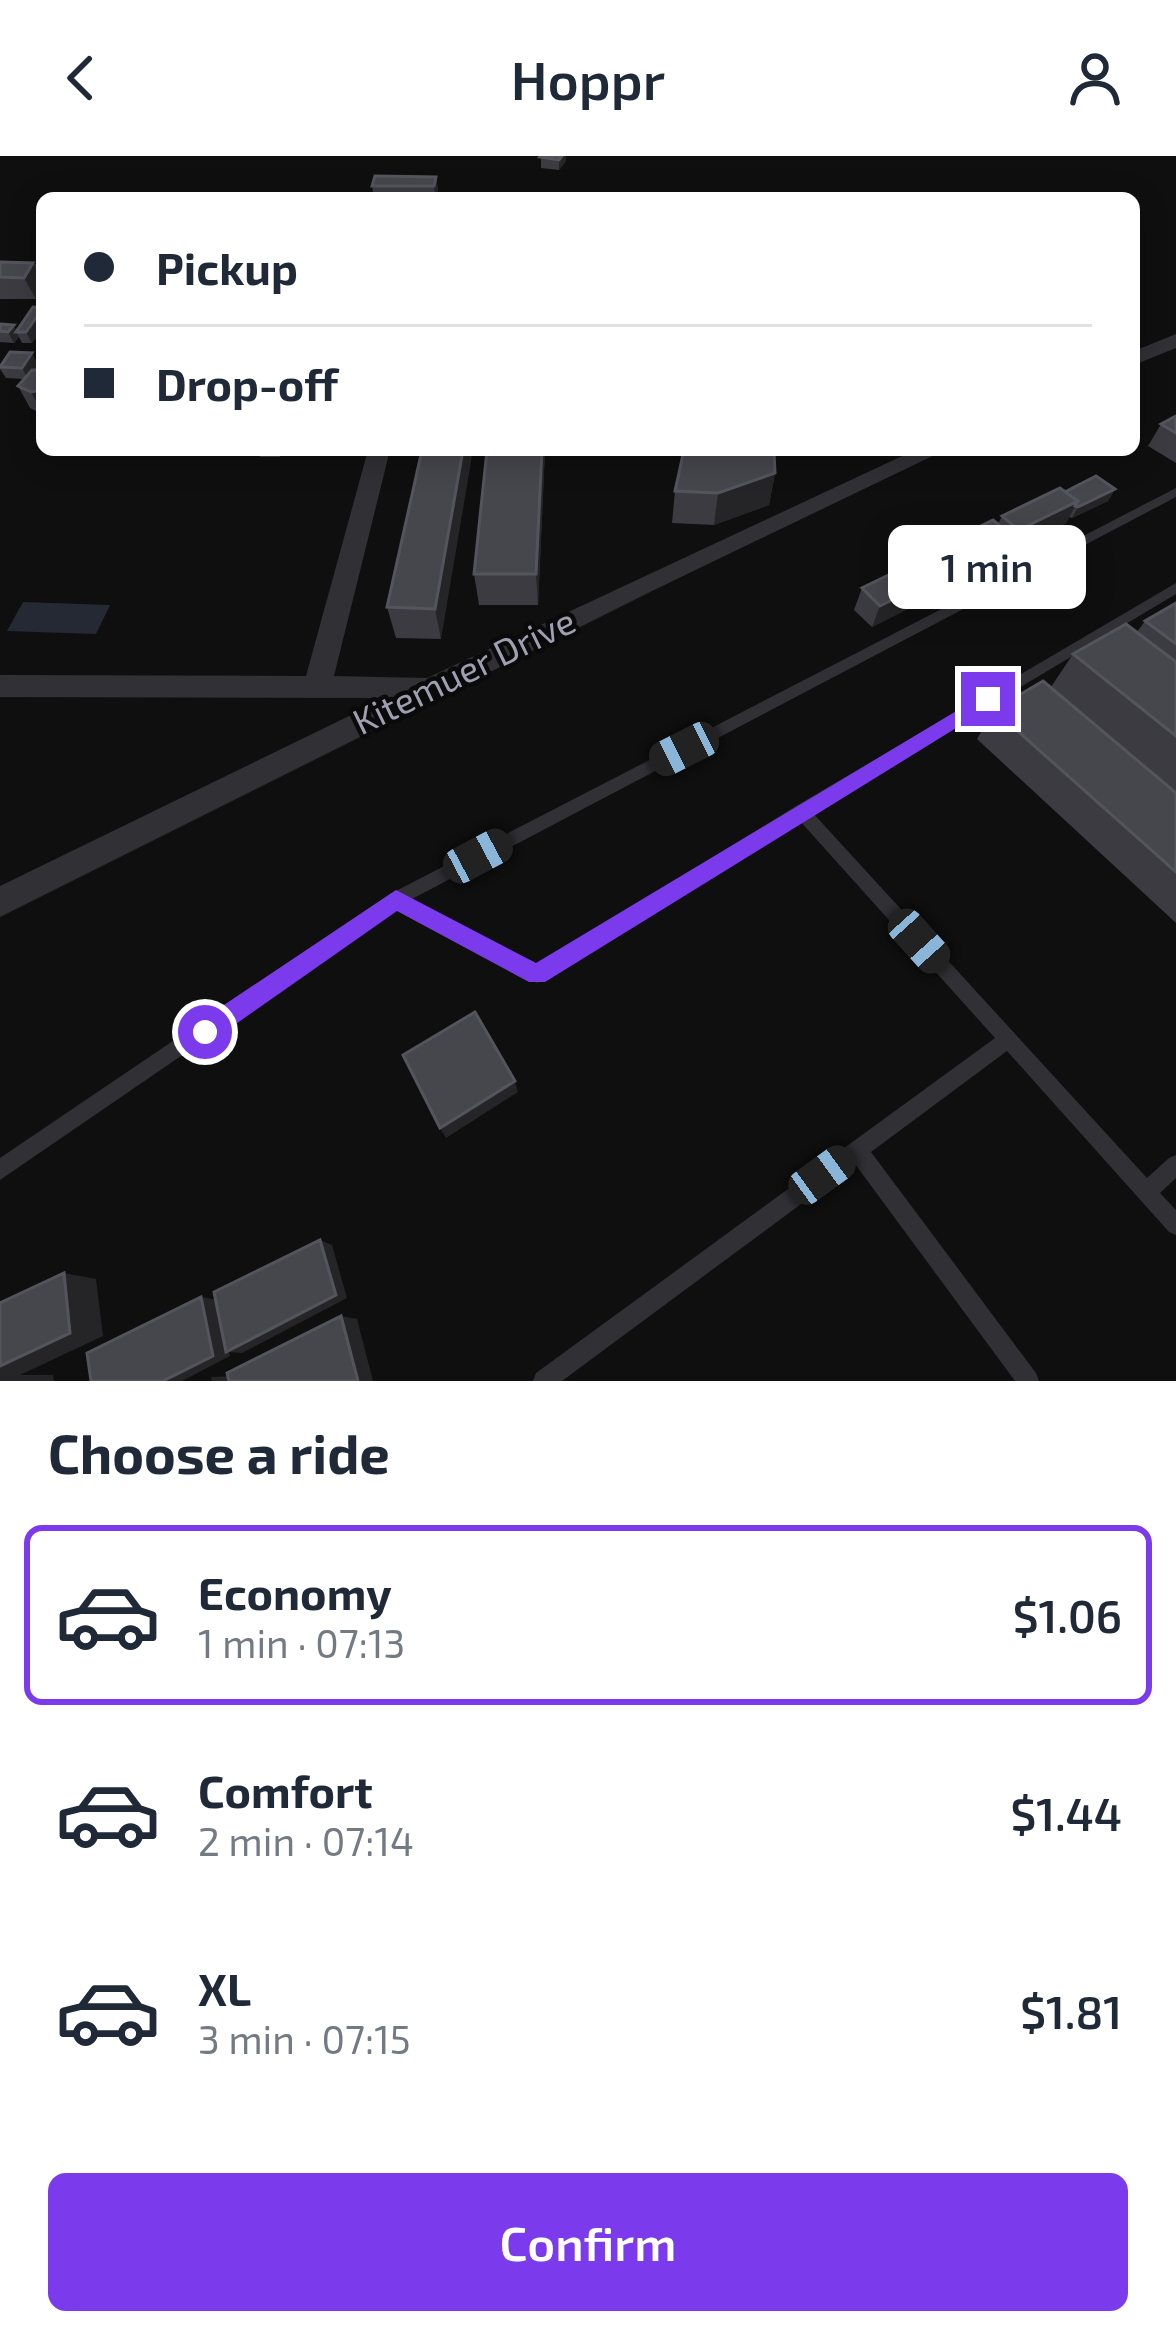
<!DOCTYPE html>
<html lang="en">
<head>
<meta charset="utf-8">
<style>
  :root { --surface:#fff; --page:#f2f2f3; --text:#1f2937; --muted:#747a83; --line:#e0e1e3; --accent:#7c3aed }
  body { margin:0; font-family:"Exo 2",sans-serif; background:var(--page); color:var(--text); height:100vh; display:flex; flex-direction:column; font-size:45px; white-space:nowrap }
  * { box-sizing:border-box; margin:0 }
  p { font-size:39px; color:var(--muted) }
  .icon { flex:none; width:66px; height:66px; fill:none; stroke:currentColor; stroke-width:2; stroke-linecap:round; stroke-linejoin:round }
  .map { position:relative; height:1225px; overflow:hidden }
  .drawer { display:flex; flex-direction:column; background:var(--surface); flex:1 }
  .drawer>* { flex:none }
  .banner { position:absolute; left:36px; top:36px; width:1104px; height:264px; border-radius:18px; box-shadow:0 6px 30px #0003; display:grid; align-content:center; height:264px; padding:0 48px; background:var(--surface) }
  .end { position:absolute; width:54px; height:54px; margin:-27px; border:15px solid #7c3aed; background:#fff; box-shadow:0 0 0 6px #fff }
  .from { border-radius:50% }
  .bubble { position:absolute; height:84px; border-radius:18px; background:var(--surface); box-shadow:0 6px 30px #0003; font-size:39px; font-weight:600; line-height:84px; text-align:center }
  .car { position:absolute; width:36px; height:72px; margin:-36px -18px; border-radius:15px; box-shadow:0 0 9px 3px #0007; background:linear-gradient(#222 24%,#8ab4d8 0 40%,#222 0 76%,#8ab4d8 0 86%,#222 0) }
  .banner b { display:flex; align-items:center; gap:42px; height:114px; font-size:45px }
  .banner b+b { border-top:3px solid var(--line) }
  .banner i { width:30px; height:30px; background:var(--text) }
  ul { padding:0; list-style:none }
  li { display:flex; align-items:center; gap:36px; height:180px; margin:0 24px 18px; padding:0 24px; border:6px solid transparent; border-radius:18px }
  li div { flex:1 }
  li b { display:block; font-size:45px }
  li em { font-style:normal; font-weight:600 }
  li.current { border-color:var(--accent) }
  li>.icon { width:108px; height:108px; stroke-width:1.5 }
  h2 { padding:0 48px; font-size:54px; line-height:144px }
  .button { display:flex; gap:24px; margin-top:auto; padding:24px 48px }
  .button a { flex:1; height:138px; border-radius:18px; background:var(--accent); color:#fff; font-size:48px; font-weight:600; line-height:138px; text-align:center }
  header { display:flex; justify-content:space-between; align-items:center; height:156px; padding:0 48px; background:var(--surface); font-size:54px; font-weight:600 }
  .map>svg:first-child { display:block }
  .water { fill:#252934 }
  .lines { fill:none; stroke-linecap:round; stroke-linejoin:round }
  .service { fill:#303035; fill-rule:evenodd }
  .minor { fill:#303035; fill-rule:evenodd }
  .wall { fill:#3b3b41 }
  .shaded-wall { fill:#252528 }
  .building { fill:#46464d; stroke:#54545d; stroke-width:3 }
  .route { fill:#7c3aed }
  .labels { text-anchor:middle; stroke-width:9; stroke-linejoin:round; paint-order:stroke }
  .street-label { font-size:36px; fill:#9f9fb2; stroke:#0a0a0b }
</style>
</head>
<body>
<header><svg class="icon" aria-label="back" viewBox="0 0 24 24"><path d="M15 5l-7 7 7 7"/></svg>Hoppr<svg class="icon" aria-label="person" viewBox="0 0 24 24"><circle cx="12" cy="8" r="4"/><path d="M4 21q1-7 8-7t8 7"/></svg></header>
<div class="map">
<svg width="1176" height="1225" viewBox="0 0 1176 1225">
  <rect width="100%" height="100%" fill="#0f0f10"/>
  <path class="water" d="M23,446L110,449L96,478L7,475Z"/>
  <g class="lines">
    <path class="service" d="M1176,332V341L412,743L537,810L796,650L1176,427V438L812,656L1147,1022L1169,1002L1176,999V1022L1160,1037L1176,1054V1079L1169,1076L1007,895L871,996L1036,1217L1039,1225H1015L855,1008L562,1225H533L536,1217L995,882L799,664L537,827L397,752L0,1024V1002L390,738Z"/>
    <path class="minor" d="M0,108H42V120H0Z
      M1176,178V192L1134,209V195Z
      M368,294H390L334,520L427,522L915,294H945L652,435L0,761V730L386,542L0,541V519L306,520Z"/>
  </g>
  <path class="wall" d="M541,0H566V5L559,14L541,12Z
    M436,21L439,42H374L372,30Z
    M0,106L33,107L36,143H0Z
    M42,152V174L32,187H22L19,181L14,187L0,186V168L17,174Z
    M42,199V258L30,252L18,230L24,223L6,222L0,213V210L38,206Z
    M1176,260V307L1148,290L1161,268Z
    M219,294H246L244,298L220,296Z
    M258,294H282L280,301H260Z
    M422,294L441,483L396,482L387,451Z
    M487,294H545L538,449H479L474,418Z
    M589,294H774L775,317L769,349L714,369L672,367L675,335L683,297Z
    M1115,333L1108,345L1072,362L1069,361L1066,367L1008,395L1005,393L1001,401L956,425L952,422L947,433L872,471L854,454L862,432L942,398L946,387L998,368L1002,360L1065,336Z
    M1176,447V767L977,583L994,554L1051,531L1073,498L1137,476L1145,465Z"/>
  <path class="shaded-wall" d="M562,0H566V5L559,14V4Z
    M436,21L439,42H435L434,30Z
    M33,107L42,124V132L36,143L24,122Z
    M42,153V167H38L42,173L32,187L26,176Z
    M14,169L19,181L14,187L8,176Z
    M32,197L38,208L28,223L22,212Z
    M42,234V256L31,236Z
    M463,294H473L441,483L435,453Z
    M542,294H545L538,449L536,418Z
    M775,317L769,349L714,369L718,337Z
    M1115,333L1108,345L1072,362L1078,351Z
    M1078,345L1066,367L1008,395L1019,374Z
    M1012,380L1001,401L956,425L966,403Z
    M957,411L947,433L872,471L880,450Z
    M515,925L518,936L446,982L440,972Z
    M320,1084L332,1089L347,1142L242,1197L229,1196L230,1200L182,1225H163L201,1141L218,1144Z
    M64,1117L96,1123L103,1180L20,1219H53L54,1225H0V1210Z
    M341,1160L357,1163L373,1225H358Z
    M236,1220L237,1225H212L211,1221Z"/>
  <path class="building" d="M541,0H562L559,4L540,1Z
    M375,20L436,21L434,30H372Z
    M0,106L33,107L24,122L0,121Z
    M33,151L42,152V153L26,176H16Z
    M0,168L14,169L8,176L0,175Z
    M10,196L32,197L22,212L0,211Z
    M32,214H42V234L31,236L18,230Z
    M1176,260V277L1161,268Z
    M422,294H463L435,453L387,451Z
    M487,294H542L536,418H474Z
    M684,294H774L775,317L718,337L675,335Z
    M1096,320L1115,333L1078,351L1075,350L1078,345L1065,336Z
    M1060,332L1078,345L1019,374L1002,360Z
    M993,364L1012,380L966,403L946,387Z
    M938,395L957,411L880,450L862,432Z
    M1176,447V488L1145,465Z
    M1126,468L1176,506V580L1073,498Z
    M1043,525L1176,637V716L994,554Z
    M475,856L515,925L440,972L403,899Z
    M320,1084L336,1139L226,1196L214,1136Z
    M64,1117L70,1177L0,1210V1147Z
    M201,1141L213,1200L163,1225H91L87,1197Z
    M341,1160L358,1225H229L227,1217Z"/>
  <path class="route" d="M988,536L998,543L995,548L545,826H529L397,755L213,884H197V867L396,734L536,807Z"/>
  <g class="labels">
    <g class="street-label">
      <text transform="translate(464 515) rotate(-26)" y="13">Kitemuer Drive</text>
    </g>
  </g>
</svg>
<i class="end from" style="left:205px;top:876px"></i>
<i class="end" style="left:988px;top:543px"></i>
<div class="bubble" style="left:888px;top:369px;width:198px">1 min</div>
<i class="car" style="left:684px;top:593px;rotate:243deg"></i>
<i class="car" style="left:478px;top:700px;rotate:62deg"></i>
<i class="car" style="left:919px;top:785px;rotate:138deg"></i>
<i class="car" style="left:822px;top:1019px;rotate:54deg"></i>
<div class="banner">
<b><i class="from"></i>Pickup</b>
<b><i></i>Drop-off</b>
</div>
</div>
<section class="drawer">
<h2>Choose a ride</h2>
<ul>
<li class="current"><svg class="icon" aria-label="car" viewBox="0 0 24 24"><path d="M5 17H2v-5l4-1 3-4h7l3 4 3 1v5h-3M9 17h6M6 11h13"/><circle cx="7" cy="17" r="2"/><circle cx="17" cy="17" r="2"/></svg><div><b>Economy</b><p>1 min · 07:13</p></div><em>$1.06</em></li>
<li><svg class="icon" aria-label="car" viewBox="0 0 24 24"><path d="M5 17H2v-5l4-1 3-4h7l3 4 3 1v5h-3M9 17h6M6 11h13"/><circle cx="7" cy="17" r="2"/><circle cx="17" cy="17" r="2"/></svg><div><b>Comfort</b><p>2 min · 07:14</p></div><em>$1.44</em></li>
<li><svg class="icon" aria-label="car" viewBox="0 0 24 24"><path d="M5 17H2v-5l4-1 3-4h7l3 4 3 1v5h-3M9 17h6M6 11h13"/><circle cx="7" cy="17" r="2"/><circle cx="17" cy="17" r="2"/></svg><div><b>XL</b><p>3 min · 07:15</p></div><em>$1.81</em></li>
</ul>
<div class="button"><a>Confirm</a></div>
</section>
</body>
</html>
